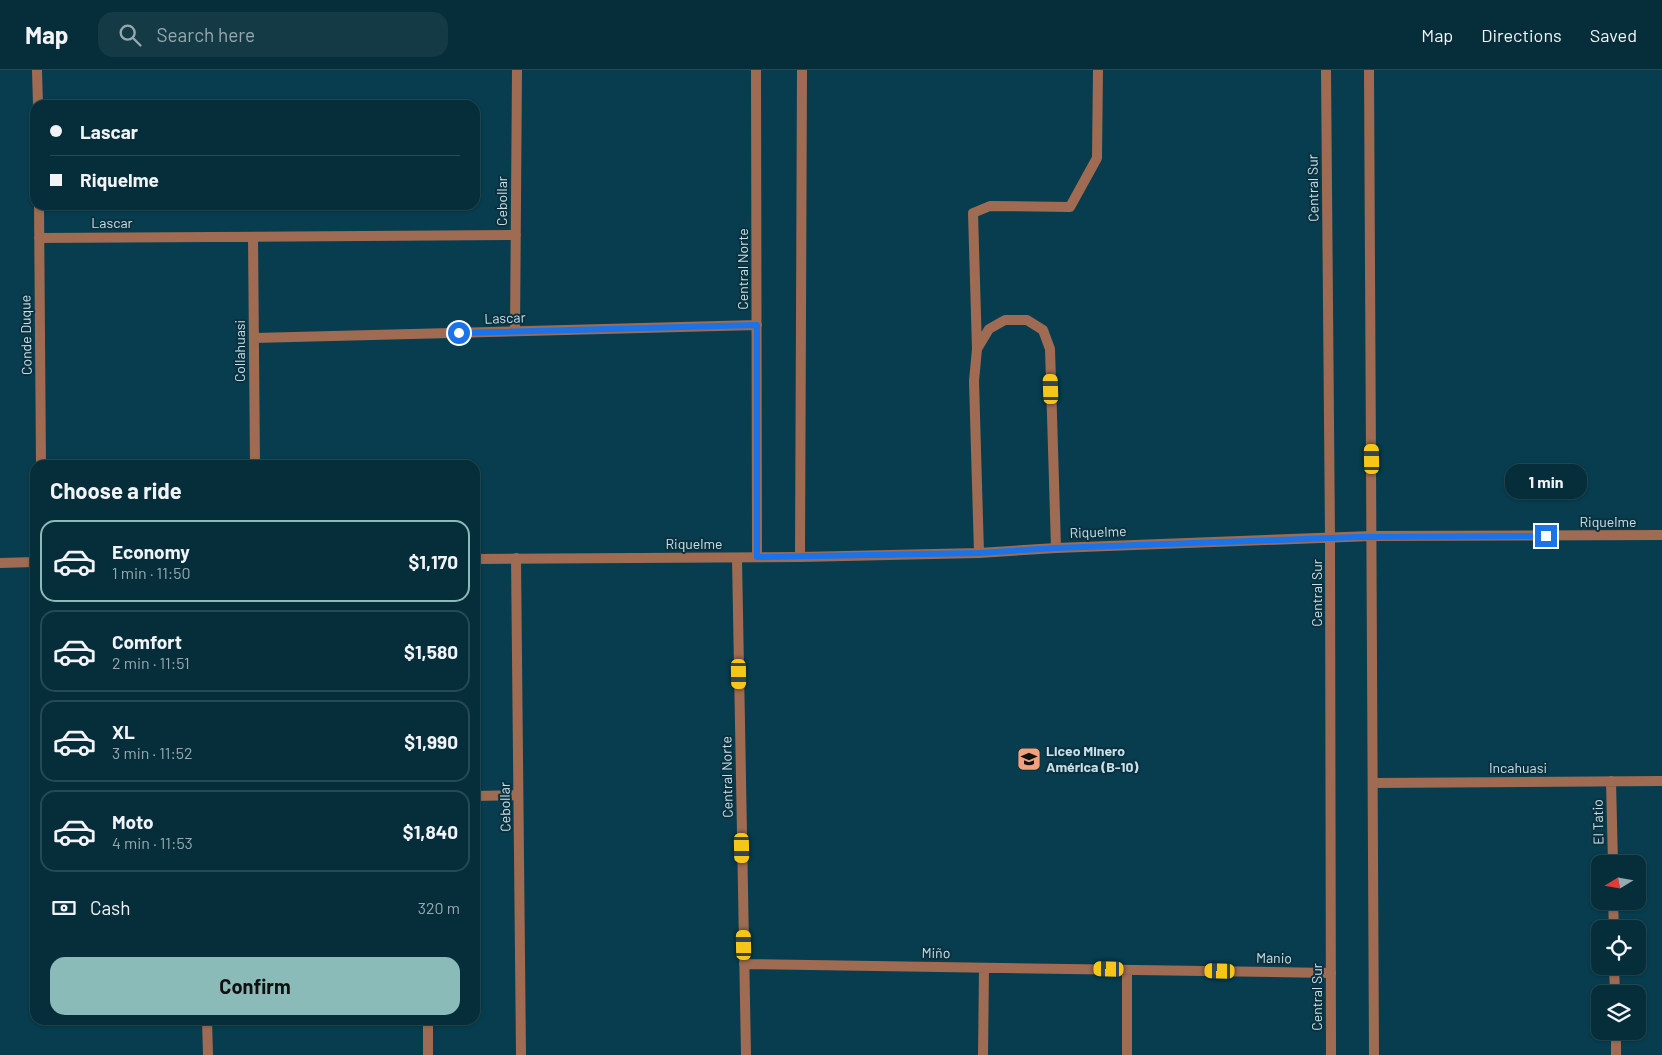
<!DOCTYPE html>
<html lang="en">
<head>
<meta charset="utf-8">
<style>
  :root { --surface:#052e3a; --page:#133a45; --text:#f1f3f6; --muted:#97a8af; --line:#264a54; --accent:#8bbbb9 }
  body { margin:0; font-family:Barlow,sans-serif; background:var(--page); color:var(--text); height:100vh; display:flex; flex-direction:column; font-size:19px; white-space:nowrap }
  * { box-sizing:border-box; margin:0 }
  p { font-size:16px; color:var(--muted) }
  .icon { flex:none; width:28px; height:28px; fill:none; stroke:currentColor; stroke-width:2; stroke-linecap:round; stroke-linejoin:round }
  .map { position:relative; flex:1; overflow:hidden }
  .drawer { position:absolute; left:30px; top:390px; width:450px; height:565px; display:flex; flex-direction:column; background:var(--surface); border-radius:15px; box-shadow:0 1px 4px #0004,0 0 0 1px var(--line) }
  .drawer>* { flex:none }
  .banner { position:absolute; left:30px; top:30px; width:450px; height:110px; border-radius:15px; box-shadow:0 1px 4px #0004,0 0 0 1px var(--line); display:grid; align-content:center; height:110px; padding:0 20px; background:var(--surface) }
  .needle { width:32px; rotate:259deg }
  .controls { position:absolute; left:1591px; top:785px; display:grid; gap:10px }
  .controls a { display:grid; place-items:center; width:55px; height:55px; border-radius:10px; background:var(--surface); box-shadow:0 1px 4px #0004,0 0 0 1px var(--line); font-size:25px }
  .end { position:absolute; width:22px; height:22px; margin:-11px; border:6px solid #1a73e8; background:#fff; box-shadow:0 0 0 2px #fff }
  .from { border-radius:50% }
  .bubble { position:absolute; height:35px; border-radius:15px; background:var(--surface); box-shadow:0 1px 4px #0004,0 0 0 1px var(--line); font-size:16px; font-weight:700; line-height:35px; text-align:center }
  .car { position:absolute; width:15px; height:30px; margin:-15px -8px; border-radius:6px; box-shadow:0 0 4px 1px #0007; background:linear-gradient(#f5c518 24%,#345 0 40%,#f5c518 0 76%,#345 0 86%,#f5c518 0) }
  .banner b { display:flex; align-items:center; gap:18px; height:48px; font-size:19px }
  .banner b+b { border-top:1px solid var(--line) }
  .banner i { width:12px; height:12px; background:var(--text) }
  ul { padding:0; list-style:none }
  li { display:flex; align-items:center; gap:15px; height:82px; margin:0 10px 8px; padding:0 10px; border:2px solid var(--line); border-radius:15px }
  li div { flex:1 }
  li b { display:block; font-size:19px }
  li em { font-style:normal; font-weight:700 }
  li.selected { border-color:var(--accent) }
  li>.icon { width:45px; height:45px; stroke-width:1.5 }
  h2 { padding:0 20px; font-size:22px; line-height:60px }
  .pay { display:flex; align-items:center; gap:12px; height:55px; padding:0 20px; font-size:19px }
  .pay p { margin-inline-start:auto }
  .cta { display:flex; gap:10px; margin-top:auto; padding:10px 20px }
  .cta a { flex:1; height:58px; border-radius:15px; background:var(--accent); color:#111; font-size:20px; font-weight:700; line-height:58px; text-align:center }
  header { display:flex; align-items:center; gap:30px; box-sizing:border-box; height:70px; padding:0 25px; background:var(--surface); border-bottom:1px solid var(--line) }
  header strong { font-size:24px }
  nav { display:flex; gap:28px; margin-inline-start:auto; font-size:18px }
  .search { width:350px; height:45px; background:var(--page); display:flex; align-items:center; gap:12px; box-sizing:border-box; padding:0 18px; border-radius:15px; color:var(--muted); font-size:19px }
  .map>svg:first-child { display:block }
  .lines { fill:none; stroke-linecap:round; stroke-linejoin:round }
  .service { stroke:#9f6b53; stroke-width:10 }
  .minor { stroke:#9f6b53; stroke-width:10 }
  .tertiary { stroke:#9f6b53; stroke-width:10 }
  .route { stroke:#1a73e8; stroke-width:6 }
  .labels { text-anchor:middle; stroke-width:4; stroke-linejoin:round; paint-order:stroke }
  .street-label { font-size:14px; fill:#c7e0ea; stroke:#0b313e }
  .poi-label { font-size:14px; font-weight:bold; fill:#c7e0ea; stroke:#0b313e; text-anchor:start }
</style>
</head>
<body>
<header>
<strong>Map</strong>
<div class="search"><svg class="icon" aria-label="search" viewBox="0 0 24 24"><circle cx="10" cy="10" r="6"/><path d="M15 15l6 6"/></svg>Search here</div>
<nav><a>Map</a><a>Directions</a><a>Saved</a></nav>
</header>
<div class="map">
<svg width="1662" height="985" viewBox="0 0 1662 985">
  <rect width="100%" height="100%" fill="#073d4e"/>
  <g class="lines">
    <path class="service" d="M977,279L973,143L990,136L1070,137L1097,88L1098,0
      M979,483L974,311L977,279L989,259L1005,250H1027L1043,260L1050,279L1056,478"/>
    <path class="minor" d="M37,0L38,35
      M756,0L757,487
      M39,135L41,395
      M253,167L255,395
      M39,168L516,165
      M515,261L517,0
      M254,268L757,255
      M800,487L802,0
      M516,488L521,985
      M737,488L746,985
      M1611,711L1613,794
      M1374,713L1662,711
      M475,726L518,725
      M1613,831L1614,859
      M744,894L1331,903
      M1614,896L1615,924
      M207,950L208,985
      M428,950V985
      M1616,961V985
      M983,985L984,898
      M1127,985V900"/>
    <path class="tertiary" d="M1326,0L1330,468L1331,985
      M1369,0L1374,985
      M475,489L800,487L979,483L1056,478L1372,466L1662,465
      M0,493L35,492"/>
  </g>
  <g class="lines">
    <path class="route" d="M459,263L757,255V487L979,483L1056,478L1358,467L1546,466"/>
  </g>
  <defs>
    <g id="school-square" transform="scale(1.25)"><rect x="-9" y="-9" width="18" height="18" rx="4" fill="#f1a17d" stroke="#0b313e"/><path d="M0-5L7-2L0 1L-7-2ZM-4 1L0 2.5L4 1V4Q0 6-4 4Z" fill="#111"/></g>
  </defs>
  <g fill-rule="evenodd">
    <use href="#school-square" x="1029" y="689"/>
  </g>
  <g class="labels">
    <g class="street-label">
      <text transform="translate(1313 118) rotate(-91)" y="5">Central Sur</text>
      <text transform="translate(502 131) rotate(-90)" y="5">Cebollar</text>
      <text x="112" y="158">Lascar</text>
      <text transform="translate(743 199) rotate(-90)" y="5">Central Norte</text>
      <text transform="translate(505 248) rotate(-2)" y="5">Lascar</text>
      <text transform="translate(26 265) rotate(-91)" y="5">Conde Duque</text>
      <text transform="translate(240 281) rotate(-90)" y="5">Collahuasi</text>
      <text x="1608" y="457">Riquelme</text>
      <text transform="translate(1098 462) rotate(-2)" y="5">Riquelme</text>
      <text x="694" y="479">Riquelme</text>
      <text transform="translate(1317 523) rotate(-90)" y="5">Central Sur</text>
      <text x="1518" y="703">Incahuasi</text>
      <text transform="translate(727 707) rotate(-91)" y="5">Central Norte</text>
      <text transform="translate(505 737) rotate(-91)" y="5">Cebollar</text>
      <text transform="translate(1598 752) rotate(-91)" y="5">El Tatio</text>
      <text transform="translate(936 883) rotate(1)" y="5">Miño</text>
      <text transform="translate(1274 888) rotate(1)" y="5">Manio</text>
      <text transform="translate(1317 927) rotate(-90)" y="5">Central Sur</text>
    </g>
    <g class="poi-label">
      <text x="1046" y="686">Liceo Minero<tspan x="1046" dy="16">América (B-10)</tspan></text>
    </g>
  </g>
</svg>
<div class="controls">
<a><svg class="needle" viewBox="-14 -14 28 28"><path d="M0-13l5 13h-10z" fill="#e53935"/><path d="M0 13l5-13h-10z" fill="#97a8af"/></svg></a>
<a><svg class="icon" aria-label="locate" viewBox="0 0 24 24"><circle cx="12" cy="12" r="6"/><path d="M12 2v4M12 18v4M2 12h4M18 12h4"/></svg></a>
<a><svg class="icon" aria-label="layers" viewBox="0 0 24 24"><path d="M12 4l9 5-9 5-9-5zM3 14l9 5 9-5"/></svg></a>
</div>
<i class="end from" style="left:459px;top:263px"></i>
<i class="end" style="left:1546px;top:466px"></i>
<div class="bubble" style="left:1505px;top:394px;width:82px">1 min</div>
<i class="car" style="left:1051px;top:319px;rotate:358deg"></i>
<i class="car" style="left:1372px;top:389px;rotate:359deg"></i>
<i class="car" style="left:739px;top:604px;rotate:179deg"></i>
<i class="car" style="left:742px;top:778px;rotate:179deg"></i>
<i class="car" style="left:744px;top:875px;rotate:359deg"></i>
<i class="car" style="left:1109px;top:899px;rotate:271deg"></i>
<i class="car" style="left:1220px;top:901px;rotate:271deg"></i>
<div class="banner">
<b><i class="from"></i>Lascar</b>
<b><i></i>Riquelme</b>
</div>
<section class="drawer">
<h2>Choose a ride</h2>
<ul>
<li class="selected"><svg class="icon" aria-label="car" viewBox="0 0 24 24"><path d="M5 17H2v-5l4-1 3-4h7l3 4 3 1v5h-3M9 17h6M6 11h13"/><circle cx="7" cy="17" r="2"/><circle cx="17" cy="17" r="2"/></svg><div><b>Economy</b><p>1 min · 11:50</p></div><em>$1,170</em></li>
<li><svg class="icon" aria-label="car" viewBox="0 0 24 24"><path d="M5 17H2v-5l4-1 3-4h7l3 4 3 1v5h-3M9 17h6M6 11h13"/><circle cx="7" cy="17" r="2"/><circle cx="17" cy="17" r="2"/></svg><div><b>Comfort</b><p>2 min · 11:51</p></div><em>$1,580</em></li>
<li><svg class="icon" aria-label="car" viewBox="0 0 24 24"><path d="M5 17H2v-5l4-1 3-4h7l3 4 3 1v5h-3M9 17h6M6 11h13"/><circle cx="7" cy="17" r="2"/><circle cx="17" cy="17" r="2"/></svg><div><b>XL</b><p>3 min · 11:52</p></div><em>$1,990</em></li>
<li><svg class="icon" aria-label="car" viewBox="0 0 24 24"><path d="M5 17H2v-5l4-1 3-4h7l3 4 3 1v5h-3M9 17h6M6 11h13"/><circle cx="7" cy="17" r="2"/><circle cx="17" cy="17" r="2"/></svg><div><b>Moto</b><p>4 min · 11:53</p></div><em>$1,840</em></li>
</ul>
<div class="pay"><svg class="icon" aria-label="cash" viewBox="0 0 24 24"><path d="M3 7h18v10H3z"/><circle cx="12" cy="12" r="2"/></svg>Cash<p>320 m</p></div>
<div class="cta"><a>Confirm</a></div>
</section>
</div>
</body>
</html>
